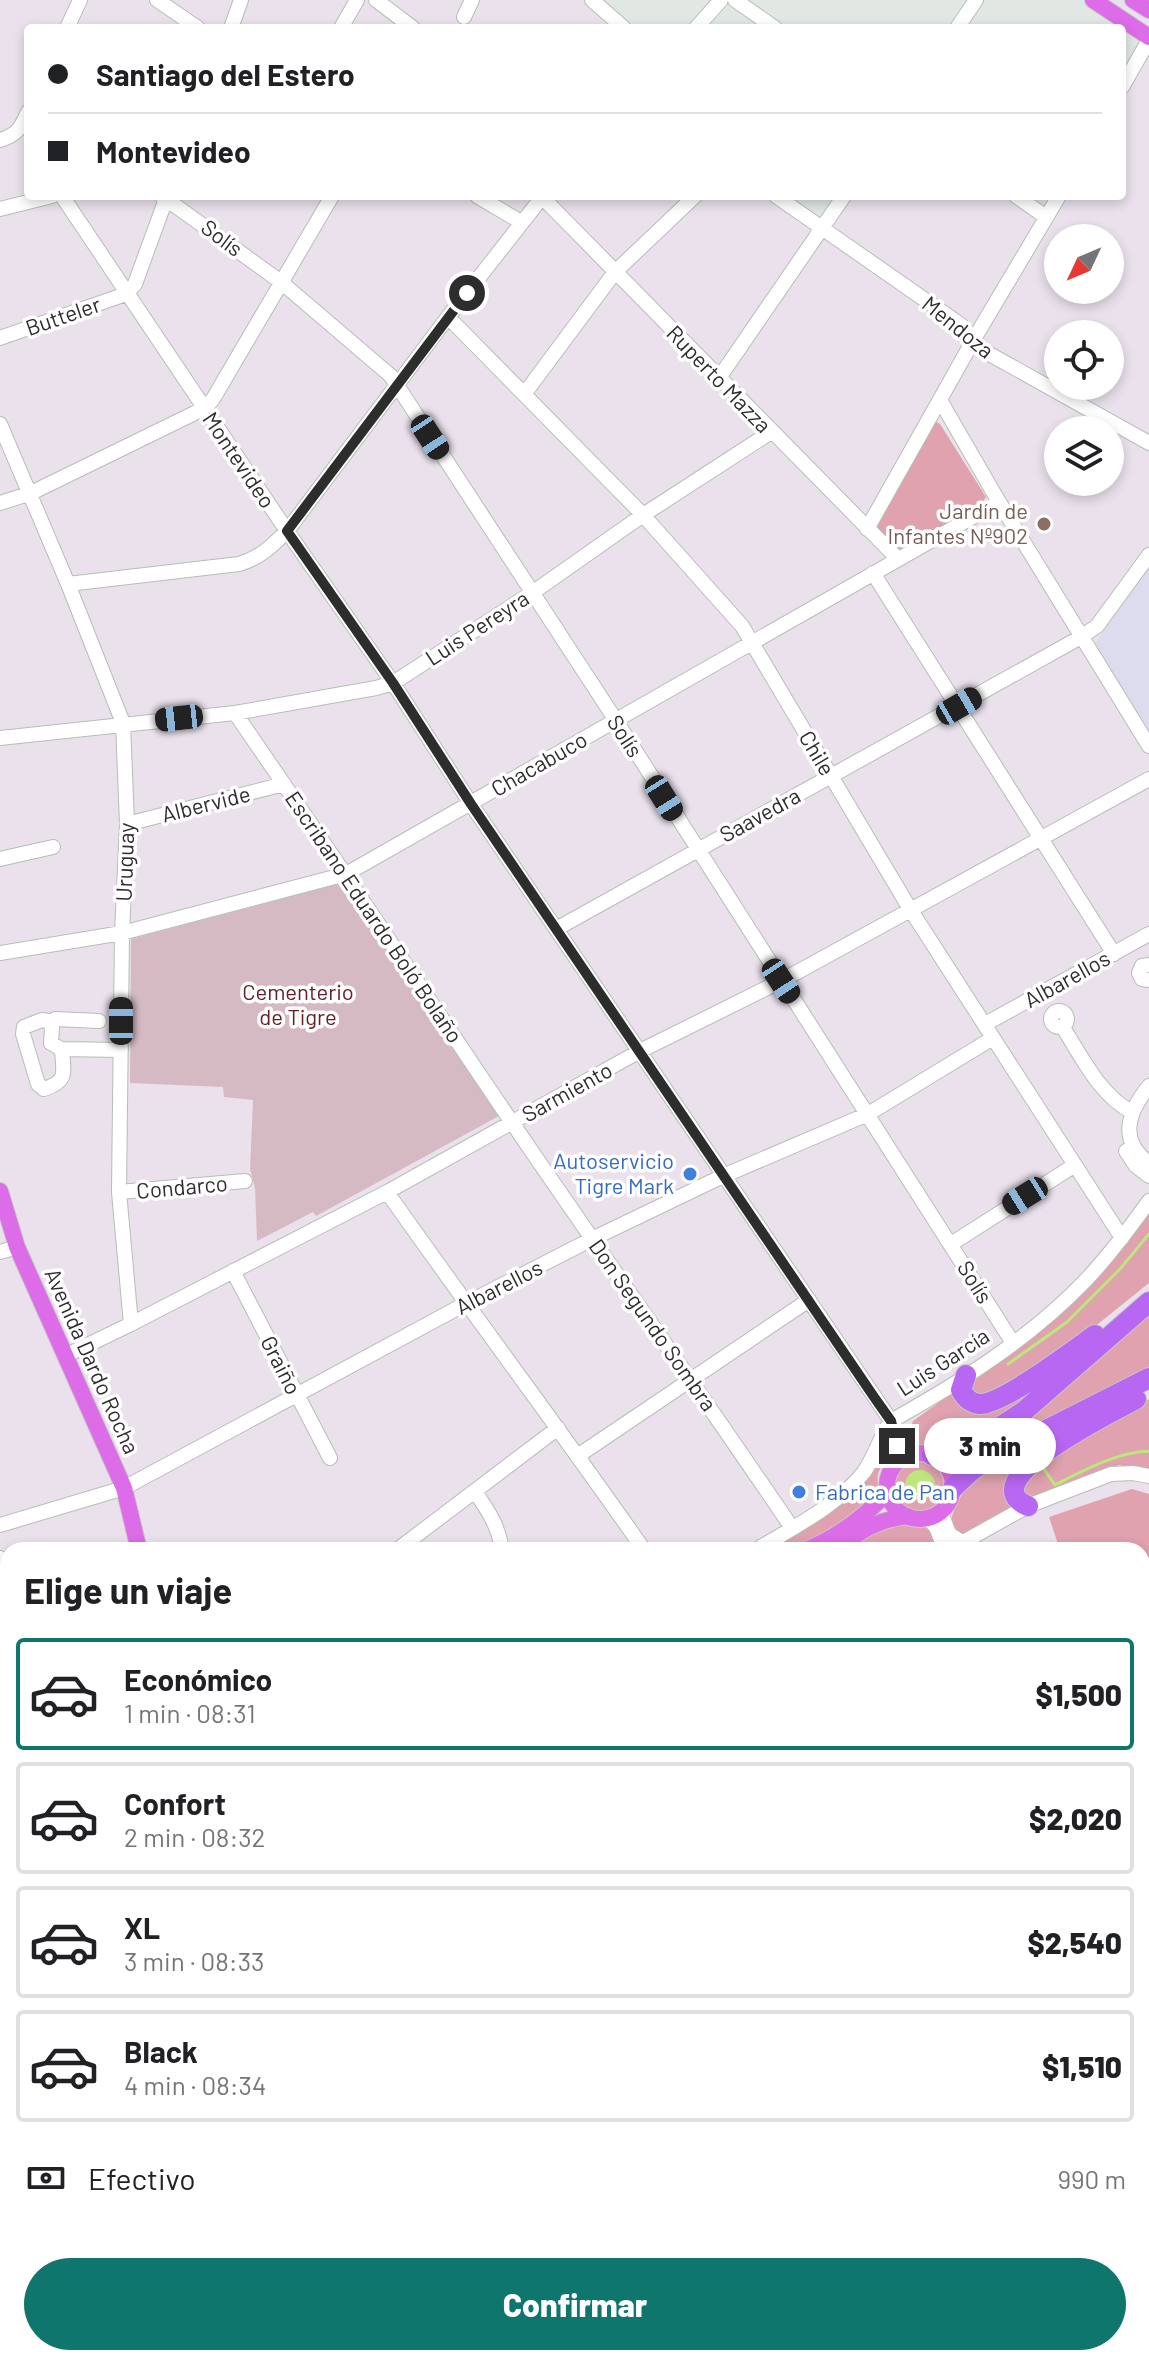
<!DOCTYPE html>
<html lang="es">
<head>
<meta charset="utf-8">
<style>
  :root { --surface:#fff; --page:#f6f6f6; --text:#202124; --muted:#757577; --line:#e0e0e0; --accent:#0f766e }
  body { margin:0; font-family:Barlow,sans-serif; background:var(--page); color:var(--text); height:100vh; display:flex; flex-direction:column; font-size:30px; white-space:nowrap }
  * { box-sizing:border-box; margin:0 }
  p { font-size:26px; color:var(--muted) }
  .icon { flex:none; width:44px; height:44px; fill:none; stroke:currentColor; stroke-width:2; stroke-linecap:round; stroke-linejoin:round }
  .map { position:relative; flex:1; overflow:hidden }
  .sheet { position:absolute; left:0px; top:1542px; width:1150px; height:824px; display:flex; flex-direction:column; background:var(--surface); border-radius:24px 24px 0 0; box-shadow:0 4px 12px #0003 }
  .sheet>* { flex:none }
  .hud { position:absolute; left:24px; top:24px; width:1102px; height:176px; border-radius:8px; box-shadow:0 4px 12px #0003; display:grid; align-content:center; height:176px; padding:0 24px; background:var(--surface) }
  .needle { width:52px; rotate:226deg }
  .tools { position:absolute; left:1044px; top:224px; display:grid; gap:16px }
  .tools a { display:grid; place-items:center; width:80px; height:80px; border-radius:50%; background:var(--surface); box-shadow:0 4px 12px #0003; font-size:40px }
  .end { position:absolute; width:36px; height:36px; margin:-18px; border:10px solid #2d2d2d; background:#fff; box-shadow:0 0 0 4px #fff }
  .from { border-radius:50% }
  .bubble { position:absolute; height:56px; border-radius:28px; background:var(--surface); box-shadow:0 4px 12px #0003; font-size:26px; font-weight:800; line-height:56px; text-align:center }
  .car { position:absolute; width:24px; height:48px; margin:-24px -12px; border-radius:10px; box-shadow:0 0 6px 2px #0007; background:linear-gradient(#222 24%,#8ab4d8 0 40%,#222 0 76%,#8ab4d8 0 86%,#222 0) }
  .hud b { display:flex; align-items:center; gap:28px; height:76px; font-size:30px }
  .hud b+b { border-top:2px solid var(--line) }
  .hud i { width:20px; height:20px; background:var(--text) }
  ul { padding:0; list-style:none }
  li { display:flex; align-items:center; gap:24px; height:112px; margin:0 16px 12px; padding:0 8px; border:4px solid var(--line); border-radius:8px }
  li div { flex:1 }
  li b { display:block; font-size:30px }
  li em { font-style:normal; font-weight:800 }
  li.active { border-color:var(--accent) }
  li>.icon { width:72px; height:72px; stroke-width:1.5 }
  h2 { padding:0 24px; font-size:36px; line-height:96px }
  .pay { display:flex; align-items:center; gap:20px; height:88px; padding:0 24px; font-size:30px }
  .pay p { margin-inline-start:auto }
  .cta { display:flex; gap:16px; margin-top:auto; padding:16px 24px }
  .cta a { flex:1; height:92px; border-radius:48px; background:var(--accent); color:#fff; font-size:32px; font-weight:800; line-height:92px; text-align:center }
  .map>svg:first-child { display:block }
  .industrial { fill:#e1e7e3 }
  .education { fill:#e8d2ed }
  .medical { fill:#dddcef }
  .green { fill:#dfa2ae }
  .cemetery { fill:#d6bac3 }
  .pitch { fill:#e69fbe }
  .water { fill:#bbe77d }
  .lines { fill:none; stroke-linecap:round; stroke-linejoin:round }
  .stream { stroke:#bbe77d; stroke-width:3 }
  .minor-casing { stroke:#b5bfb4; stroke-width:16 }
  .major-casing { stroke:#c8c8c8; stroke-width:18 }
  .highway-casing { stroke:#c8c8c8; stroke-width:22 }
  .minor { stroke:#fff; stroke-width:14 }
  .major { stroke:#dc6ce7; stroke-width:16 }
  .highway { stroke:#b867f3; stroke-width:20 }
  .route { stroke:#2d2d2d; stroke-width:10 }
  .education-dot { fill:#8d6e63; stroke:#fff; stroke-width:3 }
  .shop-dot { fill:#3f7fe0; stroke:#fff; stroke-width:3 }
  .labels { text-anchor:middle; stroke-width:7; stroke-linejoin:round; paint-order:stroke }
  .street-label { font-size:22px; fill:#2d2d2d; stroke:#fff }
  .education-label { font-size:22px; fill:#785e54; stroke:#fff; text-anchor:end }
  .park-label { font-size:22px; fill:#672125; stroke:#fff }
  .shop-label { font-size:22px; fill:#366cbe; stroke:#fff; text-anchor:end }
</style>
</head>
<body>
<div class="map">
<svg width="1149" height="2366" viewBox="0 0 1149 2366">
  <rect width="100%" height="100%" fill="#eae1ed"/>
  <path class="industrial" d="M600,0H711L686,28H632Z
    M727,0H1082L1142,41L1122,73V28H702Z
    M789,196H836L823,213L815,215Z"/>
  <path class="education" d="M142,2358H234V2360L193,2366H142Z"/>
  <path class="medical" d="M1149,565V730L1094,645Z"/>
  <path class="green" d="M935,421L940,424L986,497L982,503L899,552L876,530V523Z
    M1149,1211V1283L1078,1340L995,1396L972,1398L968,1385L1020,1347L1072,1304L1110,1263Z
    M1149,1313V1372L963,1474L955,1458Z
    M1078,1361L964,1445L928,1449L917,1445L912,1439L910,1429L913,1421L959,1388L963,1402Z
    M1149,1399V1471L1119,1465L1025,1501L1024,1476L1108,1422Z
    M1053,1432L1039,1452L1017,1505L964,1535L957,1531C955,1527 952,1522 952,1518C952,1511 968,1483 973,1477Z
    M887,1441L890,1442C894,1458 881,1462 878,1475C876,1481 880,1487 878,1493C871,1508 812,1542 795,1547C785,1551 775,1550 764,1550L834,1505Z
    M894 1486a25 25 0 1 1 50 0a25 25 0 1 1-50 0Z
    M1132,1489L1149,1494V1772L1142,1751V1550H1060L1049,1517Z
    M908,1521C923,1524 932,1529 936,1545C905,1546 876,1550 845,1550L874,1529Z
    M8,2009V2104L0,2108V2012Z"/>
  <path class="cemetery" d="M342,883L499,1116L316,1216L313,1212L257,1241L255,1188L250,1169L253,1100L224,1097L223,1087L130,1083L131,939Z"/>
  <path class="pitch" d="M8,2339V2358H77V2366H0V2343Z"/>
  <path class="water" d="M905 1485a15 15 0 1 1 30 0a15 15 0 1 1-30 0Z
    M1142,1862L1149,1865V1912L1142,1909Z
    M8,2254V2306L0,2309V2257Z"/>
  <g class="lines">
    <path class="stream" d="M1008,1364L1067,1322L1120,1269L1149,1234
      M1044,1469L1055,1485C1085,1470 1114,1453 1149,1451"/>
    <g class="minor-casing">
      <path id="minor" d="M157,0L198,28
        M376,0L413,28
        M592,0L624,28
        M735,0L775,28
        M464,17L472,0
        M67,28L80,0
        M231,28L241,0
        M341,28L357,0
        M696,28L721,0
        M957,28L976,0
        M1122,87L1149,40
        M0,140C17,135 21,128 28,112
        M62,196L287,531L393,683L471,804L891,1421L910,1448L917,1453
        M162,196L281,282L391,376L615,719L1013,1343
        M477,196L521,222
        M776,196L961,325L984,351L1149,443
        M1016,196L1046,217
        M542,197L898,559
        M0,209L52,196
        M448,317L643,515L742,626L910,909L1122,1238
        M0,338L126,294L135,284L167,196
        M719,378L844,196
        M525,393L615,272L695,196
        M940,400L999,502L1149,746
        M0,424L68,584L123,723L127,824L122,933L119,1192L131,1324
        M0,503L31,493L205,408L213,399L332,196
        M867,529L974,339L1059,196
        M873,573L1114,954
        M68,584L239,564C260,558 272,546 287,531L448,317L543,196
        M235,713C329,849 420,987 513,1124C605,1259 700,1392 792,1528
        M0,738L235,713L376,688L393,683L532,593L643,515L771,432
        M127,824L284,784
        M0,859L53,847
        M556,929L1081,637L1097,626L1149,555
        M0,953L122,933L346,874L999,502
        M1149,965L1142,966L1139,973L1142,979L1149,980
        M1051 1019a8 8 0 1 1 16 0a8 8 0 1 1-16 0Z
        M51,1024L55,1019L99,1021
        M985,1024L1149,934
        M1062,1026C1081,1055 1099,1095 1132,1112
        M62,1049C63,1072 69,1081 44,1089L38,1084L23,1034L24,1027L42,1020L49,1021L52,1028L51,1043L61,1049L121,1050
        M1149,1086C1128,1112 1118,1141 1149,1163
        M1126,1151L1136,1166L1149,1176
        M119,1192L245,1181
        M387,1192C471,1312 560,1429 644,1550
        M951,1244L1075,1165
        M0,1252L17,1247
        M233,1271L330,1458
        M67,1355L131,1324L387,1192L640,1051L781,981L1149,779
        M893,1429L897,1446V1462
        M579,1455L809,1300
        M475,1492C488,1510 499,1527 502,1550
        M941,1512L949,1534L947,1542
        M928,1518L936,1527L943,1545
        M0,1525L124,1488L465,1304L592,1239L723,1176L868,1114L993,1038
        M949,1534L960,1541H965L1028,1506L1111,1474L1133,1473L1149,1476
        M397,1550L558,1428
        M756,1550C792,1528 837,1506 864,1472C875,1456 880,1437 891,1421C959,1383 1029,1339 1084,1282C1108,1257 1129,1229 1149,1201
        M948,1550L973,1545
        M0,1558L8,1586
        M0,1689L8,1688
        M0,1894L8,1892
        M1142,1973L1149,1975
        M1142,2138L1149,2134
        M1142,2258L1149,2273
        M0,2334L8,2330
        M88,2358L89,2366
        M440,2358L444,2366
        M814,2358L817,2366
        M1038,2358L1042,2366
        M659,2366L660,2358
        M759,2366L794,2358
        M920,2366L938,2358
        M1142,2366L1149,2346"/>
    </g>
    <g class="major-casing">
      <path id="major" d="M1093,0L1149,37
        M1133,0L1149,10
        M0,1191L17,1247L124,1488L139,1550
        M887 1486a33 33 0 1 1 66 0a33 33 0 1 1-66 0Z
        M806,1550C838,1537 864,1517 888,1492
        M838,1550C858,1530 880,1519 908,1516
        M0,1986L8,1984
        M0,2006L8,2003
        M244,2358L245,2366"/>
    </g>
    <g class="highway-casing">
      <path id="highway" d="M966,1375L961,1390C965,1398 970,1403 980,1404C1003,1404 1074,1350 1095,1335
        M932,1455L966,1449L1023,1412L1149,1302
        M953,1488L971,1471L985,1461L1149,1378
        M1028,1506C968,1481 1118,1409 1136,1399"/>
    </g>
    <use href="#minor" class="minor"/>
    <use href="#major" class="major"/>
    <use href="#highway" class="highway"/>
  </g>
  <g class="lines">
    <path class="route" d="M467,293L287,531L393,683L471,804L874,1397L891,1421L897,1446"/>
  </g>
  <circle class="education-dot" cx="1044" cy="524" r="8"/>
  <g class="shop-dot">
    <circle cx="690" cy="1174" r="8"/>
    <circle cx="799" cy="1492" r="8"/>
  </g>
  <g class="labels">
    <g class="street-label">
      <text transform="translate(222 238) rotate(37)" y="8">Solís</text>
      <text transform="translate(63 316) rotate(-19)" y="8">Butteler</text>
      <text transform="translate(958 327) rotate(39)" y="8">Mendoza</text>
      <text transform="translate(719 379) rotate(46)" y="8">Ruperto Mazza</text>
      <text transform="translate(239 460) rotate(56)" y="8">Montevideo</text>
      <text transform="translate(477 628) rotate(-33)" y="8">Luis Pereyra</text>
      <text transform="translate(625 736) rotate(57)" y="8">Solís</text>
      <text transform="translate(817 753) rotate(59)" y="8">Chile</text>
      <text transform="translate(539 764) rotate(-30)" y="8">Chacabuco</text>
      <text transform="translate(206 804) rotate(-14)" y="8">Albervide</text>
      <text transform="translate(760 815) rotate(-29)" y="8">Saavedra</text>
      <text transform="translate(125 862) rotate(-88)" y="8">Uruguay</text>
      <text transform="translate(374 917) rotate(56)" y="8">Escribano Eduardo Boló Bolaño</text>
      <text transform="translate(1067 979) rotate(-29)" y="8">Albarellos</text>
      <text transform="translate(567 1092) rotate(-29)" y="8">Sarmiento</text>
      <text transform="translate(182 1187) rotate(-5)" y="8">Condarco</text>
      <text transform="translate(975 1282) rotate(58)" y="8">Solís</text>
      <text transform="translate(499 1287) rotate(-27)" y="8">Albarellos</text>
      <text transform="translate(653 1325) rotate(55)" y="8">Don Segundo Sombra</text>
      <text transform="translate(92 1361) rotate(66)" y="8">Avenida Dardo Rocha</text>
      <text transform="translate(943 1362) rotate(-33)" y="8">Luis García</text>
      <text transform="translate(281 1365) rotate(63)" y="8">Graiño</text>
    </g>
    <g class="education-label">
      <text x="1028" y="519">Jardín de<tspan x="1028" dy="25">Infantes Nº902</tspan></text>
    </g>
    <g class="park-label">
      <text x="298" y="1000">Cementerio<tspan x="298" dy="25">de Tigre</tspan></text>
    </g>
    <g class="shop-label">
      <text x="674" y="1169">Autoservicio<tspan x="674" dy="25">Tigre Mark</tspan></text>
      <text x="815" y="1500" text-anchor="start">Fabrica de Pan</text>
    </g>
  </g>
</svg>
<div class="tools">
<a><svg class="needle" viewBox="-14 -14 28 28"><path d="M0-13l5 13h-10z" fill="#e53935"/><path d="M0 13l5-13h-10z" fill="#757577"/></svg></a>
<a><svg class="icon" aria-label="locate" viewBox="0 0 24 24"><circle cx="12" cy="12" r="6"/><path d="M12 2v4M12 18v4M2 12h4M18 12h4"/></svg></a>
<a><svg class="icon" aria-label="layers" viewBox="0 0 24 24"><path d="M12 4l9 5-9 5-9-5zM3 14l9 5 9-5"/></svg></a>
</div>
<i class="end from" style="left:467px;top:293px"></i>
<i class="end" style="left:897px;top:1446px"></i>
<div class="bubble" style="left:924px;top:1418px;width:132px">3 min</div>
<i class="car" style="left:430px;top:437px;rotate:147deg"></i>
<i class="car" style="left:959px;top:706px;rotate:60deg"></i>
<i class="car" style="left:179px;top:718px;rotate:264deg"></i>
<i class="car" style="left:664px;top:798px;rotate:148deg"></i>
<i class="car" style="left:781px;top:981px;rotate:147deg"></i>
<i class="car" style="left:121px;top:1021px;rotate:0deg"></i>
<i class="car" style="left:1025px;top:1196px;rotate:238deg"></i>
<div class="hud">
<b><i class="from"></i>Santiago del Estero</b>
<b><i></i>Montevideo</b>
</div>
<section class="sheet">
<h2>Elige un viaje</h2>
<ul>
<li class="active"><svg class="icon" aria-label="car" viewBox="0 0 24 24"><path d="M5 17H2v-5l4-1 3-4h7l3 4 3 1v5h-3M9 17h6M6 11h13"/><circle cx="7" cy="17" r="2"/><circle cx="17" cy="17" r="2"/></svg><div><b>Económico</b><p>1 min · 08:31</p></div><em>$1,500</em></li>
<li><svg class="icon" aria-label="car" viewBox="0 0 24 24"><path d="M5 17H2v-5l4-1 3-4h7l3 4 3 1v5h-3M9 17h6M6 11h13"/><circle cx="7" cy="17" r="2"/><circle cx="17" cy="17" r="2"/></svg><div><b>Confort</b><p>2 min · 08:32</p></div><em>$2,020</em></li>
<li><svg class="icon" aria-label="car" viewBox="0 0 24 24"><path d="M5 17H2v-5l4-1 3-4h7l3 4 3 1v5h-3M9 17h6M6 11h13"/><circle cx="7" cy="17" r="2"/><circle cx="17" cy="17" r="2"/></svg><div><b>XL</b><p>3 min · 08:33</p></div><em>$2,540</em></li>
<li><svg class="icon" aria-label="car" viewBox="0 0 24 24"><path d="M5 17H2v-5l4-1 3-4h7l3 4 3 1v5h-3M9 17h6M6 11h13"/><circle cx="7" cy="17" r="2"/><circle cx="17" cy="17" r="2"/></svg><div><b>Black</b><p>4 min · 08:34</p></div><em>$1,510</em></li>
</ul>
<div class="pay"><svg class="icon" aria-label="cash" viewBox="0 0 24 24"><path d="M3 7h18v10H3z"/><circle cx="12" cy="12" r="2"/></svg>Efectivo<p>990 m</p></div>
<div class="cta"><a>Confirmar</a></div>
</section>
</div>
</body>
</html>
